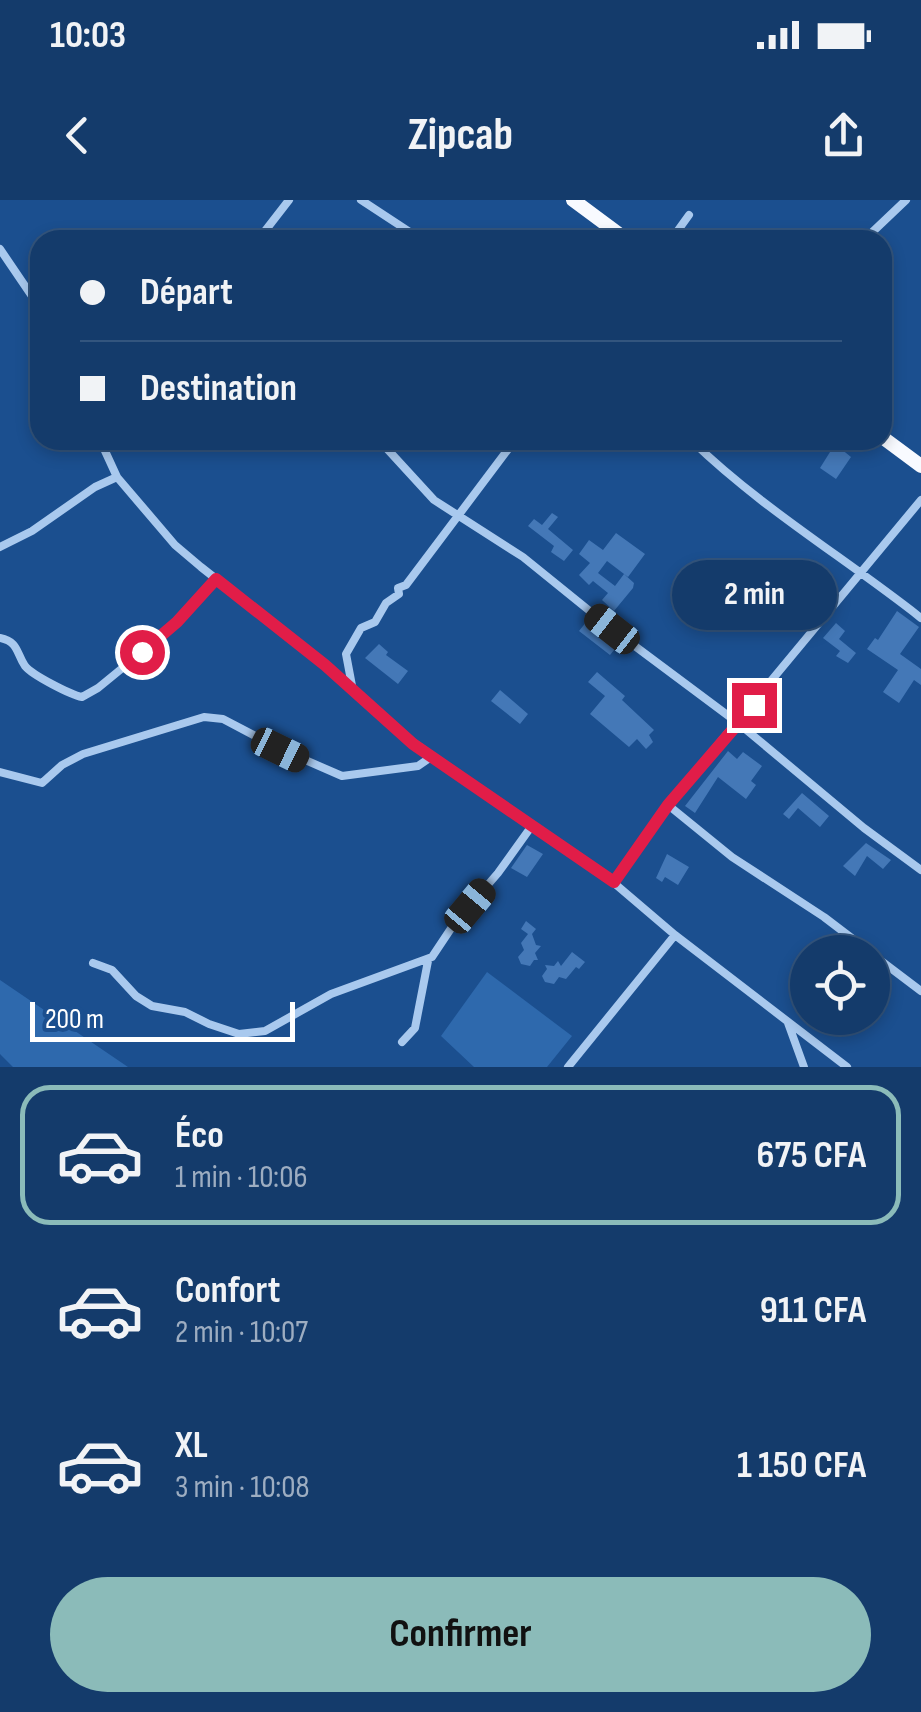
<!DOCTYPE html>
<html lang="fr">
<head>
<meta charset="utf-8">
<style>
  :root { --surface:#143b6b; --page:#1d4271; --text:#f1f3f6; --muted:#9dadc1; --line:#33557e; --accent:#8bbbb9 }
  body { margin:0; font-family:"Sofia Sans Condensed",sans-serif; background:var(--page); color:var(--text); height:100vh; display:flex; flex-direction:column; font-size:38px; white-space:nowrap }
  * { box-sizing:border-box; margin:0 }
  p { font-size:32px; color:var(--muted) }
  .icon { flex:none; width:55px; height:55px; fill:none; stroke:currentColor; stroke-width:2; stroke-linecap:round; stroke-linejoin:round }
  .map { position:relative; height:867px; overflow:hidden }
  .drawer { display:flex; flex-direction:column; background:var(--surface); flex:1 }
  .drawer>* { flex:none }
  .hud { position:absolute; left:30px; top:30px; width:862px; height:220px; border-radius:30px; box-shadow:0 5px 15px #0003,0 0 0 2px var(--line); display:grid; align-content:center; height:220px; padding:0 50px; background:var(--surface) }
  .buttons { position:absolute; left:790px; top:735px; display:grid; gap:20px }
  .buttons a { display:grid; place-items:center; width:100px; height:100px; border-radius:50%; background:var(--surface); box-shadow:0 5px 15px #0003,0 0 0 2px var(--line); font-size:50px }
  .scale { position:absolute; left:30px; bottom:25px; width:265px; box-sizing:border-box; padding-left:10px; border:5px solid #fff; border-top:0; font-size:28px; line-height:35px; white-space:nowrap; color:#fff; -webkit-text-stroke:8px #1b4f8f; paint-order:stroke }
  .end { position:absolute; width:45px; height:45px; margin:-22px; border:12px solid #e11d48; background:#fff; box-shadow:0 0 0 5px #fff }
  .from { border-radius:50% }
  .bubble { position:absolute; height:70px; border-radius:35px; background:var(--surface); box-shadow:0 5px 15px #0003,0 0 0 2px var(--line); font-size:32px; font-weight:700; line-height:70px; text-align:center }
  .car { position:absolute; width:30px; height:60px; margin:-30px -15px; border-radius:12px; box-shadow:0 0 8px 2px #0007; background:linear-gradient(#222 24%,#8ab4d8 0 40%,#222 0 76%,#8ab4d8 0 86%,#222 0) }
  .hud b { display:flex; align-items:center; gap:35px; height:95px; font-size:38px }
  .hud b+b { border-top:2px solid var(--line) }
  .hud i { width:25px; height:25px; background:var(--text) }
  ul { padding:18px 0 0; list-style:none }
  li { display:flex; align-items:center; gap:30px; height:140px; margin:0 20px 15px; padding:0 30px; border:5px solid transparent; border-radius:30px }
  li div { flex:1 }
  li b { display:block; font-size:38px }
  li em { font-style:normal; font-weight:700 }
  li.selected { border-color:var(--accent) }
  li>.icon { width:90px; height:90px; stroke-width:1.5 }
  .action { display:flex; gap:20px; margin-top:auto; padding:20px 50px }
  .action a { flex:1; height:115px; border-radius:60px; background:var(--accent); color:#111; font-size:40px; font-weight:700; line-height:115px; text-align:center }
  .status { display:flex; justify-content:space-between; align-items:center; height:70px; padding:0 50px; background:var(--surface); direction:ltr }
  .status svg { height:28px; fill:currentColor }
  header { display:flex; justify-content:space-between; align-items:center; height:130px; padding:0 50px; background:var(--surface); font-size:45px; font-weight:700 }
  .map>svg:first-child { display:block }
  .green { fill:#2e69ad }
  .building { fill:#4478b7 }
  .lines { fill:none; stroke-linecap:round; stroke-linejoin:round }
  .minor { stroke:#a9c9ee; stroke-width:8 }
  .trunk { stroke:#f8faff; stroke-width:14 }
  .route { stroke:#e11d48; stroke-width:12 }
</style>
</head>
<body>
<div class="status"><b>10:03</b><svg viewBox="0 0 49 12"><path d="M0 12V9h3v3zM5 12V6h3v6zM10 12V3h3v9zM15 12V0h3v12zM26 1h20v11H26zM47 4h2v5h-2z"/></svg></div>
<header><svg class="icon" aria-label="back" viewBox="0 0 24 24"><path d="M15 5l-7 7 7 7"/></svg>Zipcab<svg class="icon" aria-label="share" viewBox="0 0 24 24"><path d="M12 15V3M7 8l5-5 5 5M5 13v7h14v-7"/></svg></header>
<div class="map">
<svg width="921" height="867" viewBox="0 0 921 867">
  <rect width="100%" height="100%" fill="#1b4f8f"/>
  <path class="green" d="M487,772L572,836L547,867H474L441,836Z
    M0,780L128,867H13L0,854Z"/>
  <path class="building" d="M835,244L851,257L836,279L820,268Z
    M552,313L558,317L548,329L573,350L564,361L551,352L554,346L528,326L534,319L542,325Z
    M616,333L645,354L628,377L607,361L598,373L615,386L624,374L634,383L633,388L614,411L602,400L608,393L593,381L589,385L579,375L590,363L579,354L589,340L603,350Z
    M800,370L807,376L799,388L807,394L794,410L770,391L776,383L784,390Z
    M897,411L919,427L900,454L921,469V485L914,480L899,503L883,492L898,470L867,449L875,438L878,440Z
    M587,421L619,444L610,455L579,431Z
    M836,423L845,431L839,439L856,453L848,463L836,456L840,451L823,438Z
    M379,444L388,452L386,455L408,471L398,484L365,458Z
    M597,472L625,496L622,500L654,530L649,535L653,542L646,549L637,539L629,547L590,514L605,496L588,482Z
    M500,490L528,514L520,524L491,501Z
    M728,551L737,559L743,552L762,566L751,581L756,585L746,599L718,577L695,613L685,606Z
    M802,593L829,616L820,627L798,608L789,619L783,614Z
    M866,643L891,660L883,669L867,656L855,676L843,666Z
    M527,645L543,654L527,677L511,668Z
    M667,654L689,667L678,685L665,677L662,682L656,678Z
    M526,721L536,729L532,734L536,745L541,746L535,753L538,760H534L530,766L521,764L518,757L524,750L521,743L528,734L521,729Z
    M572,752L585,762L579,769L576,767L566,779L559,777L554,784L545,782L542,776L547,769L545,765L554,766L558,761L561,766Z"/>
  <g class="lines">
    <path class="minor" d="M361,0L422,40
      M258,40L289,0
      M671,40L689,15
      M864,40L906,0
      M0,49L40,108
      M100,240L117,277L175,345L201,367L325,465L397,531L614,683L675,735L847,867
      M379,240L434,300L523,357L612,429L738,523L864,628L921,670
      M691,240C761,308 845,358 921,418
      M0,347L32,331L95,287L117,277
      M0,438C19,442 16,453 25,466C32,475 71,495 82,497L98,488L164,434L216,379
      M353,491L346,454L361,428L375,422L386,403L399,394L398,388L406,385L515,240
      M0,572L42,583L62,565L83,554L204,517L223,519L280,549L342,576L418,566L431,557
      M668,605L732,657L824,717L870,752
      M614,683L668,605L921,300
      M872,754L921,791
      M93,763L112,770L136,796L152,806L185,812L209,824L239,834L265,831L331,794L432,757L454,724L498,673L531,627
      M788,823L804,867
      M402,842L415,828L428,761
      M568,867L675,735"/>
    <path class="trunk" d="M573,0L627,40
      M882,237L921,266"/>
  </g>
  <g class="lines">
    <path class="route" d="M142,452L177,422L216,379L325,465L413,544L614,682L668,605L754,505"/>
  </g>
</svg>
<div class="buttons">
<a><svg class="icon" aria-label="locate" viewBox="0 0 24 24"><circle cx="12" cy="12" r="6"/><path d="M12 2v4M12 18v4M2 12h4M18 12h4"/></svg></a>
</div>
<div class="scale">200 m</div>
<i class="end from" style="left:142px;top:452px"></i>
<i class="end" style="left:754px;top:505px"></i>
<div class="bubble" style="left:672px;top:360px;width:165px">2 min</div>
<i class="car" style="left:612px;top:429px;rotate:308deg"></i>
<i class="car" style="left:280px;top:550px;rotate:116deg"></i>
<i class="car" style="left:470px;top:706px;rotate:40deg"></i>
<div class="hud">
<b><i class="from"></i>Départ</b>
<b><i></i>Destination</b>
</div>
</div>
<section class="drawer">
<ul>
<li class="selected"><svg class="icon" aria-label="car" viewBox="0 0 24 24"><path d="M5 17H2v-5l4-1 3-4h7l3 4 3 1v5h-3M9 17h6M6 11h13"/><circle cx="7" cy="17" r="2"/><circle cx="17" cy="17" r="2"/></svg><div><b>Éco</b><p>1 min · 10:06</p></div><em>675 CFA</em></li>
<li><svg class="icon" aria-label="car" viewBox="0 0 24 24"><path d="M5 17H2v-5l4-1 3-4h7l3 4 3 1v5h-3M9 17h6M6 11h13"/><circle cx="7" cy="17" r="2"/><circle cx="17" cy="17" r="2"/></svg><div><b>Confort</b><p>2 min · 10:07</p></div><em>911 CFA</em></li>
<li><svg class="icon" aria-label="car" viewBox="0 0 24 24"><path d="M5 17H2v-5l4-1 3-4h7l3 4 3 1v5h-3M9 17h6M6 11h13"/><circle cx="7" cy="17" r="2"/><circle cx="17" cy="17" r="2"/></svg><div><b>XL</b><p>3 min · 10:08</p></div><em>1 150 CFA</em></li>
</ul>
<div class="action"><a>Confirmer</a></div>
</section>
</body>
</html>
